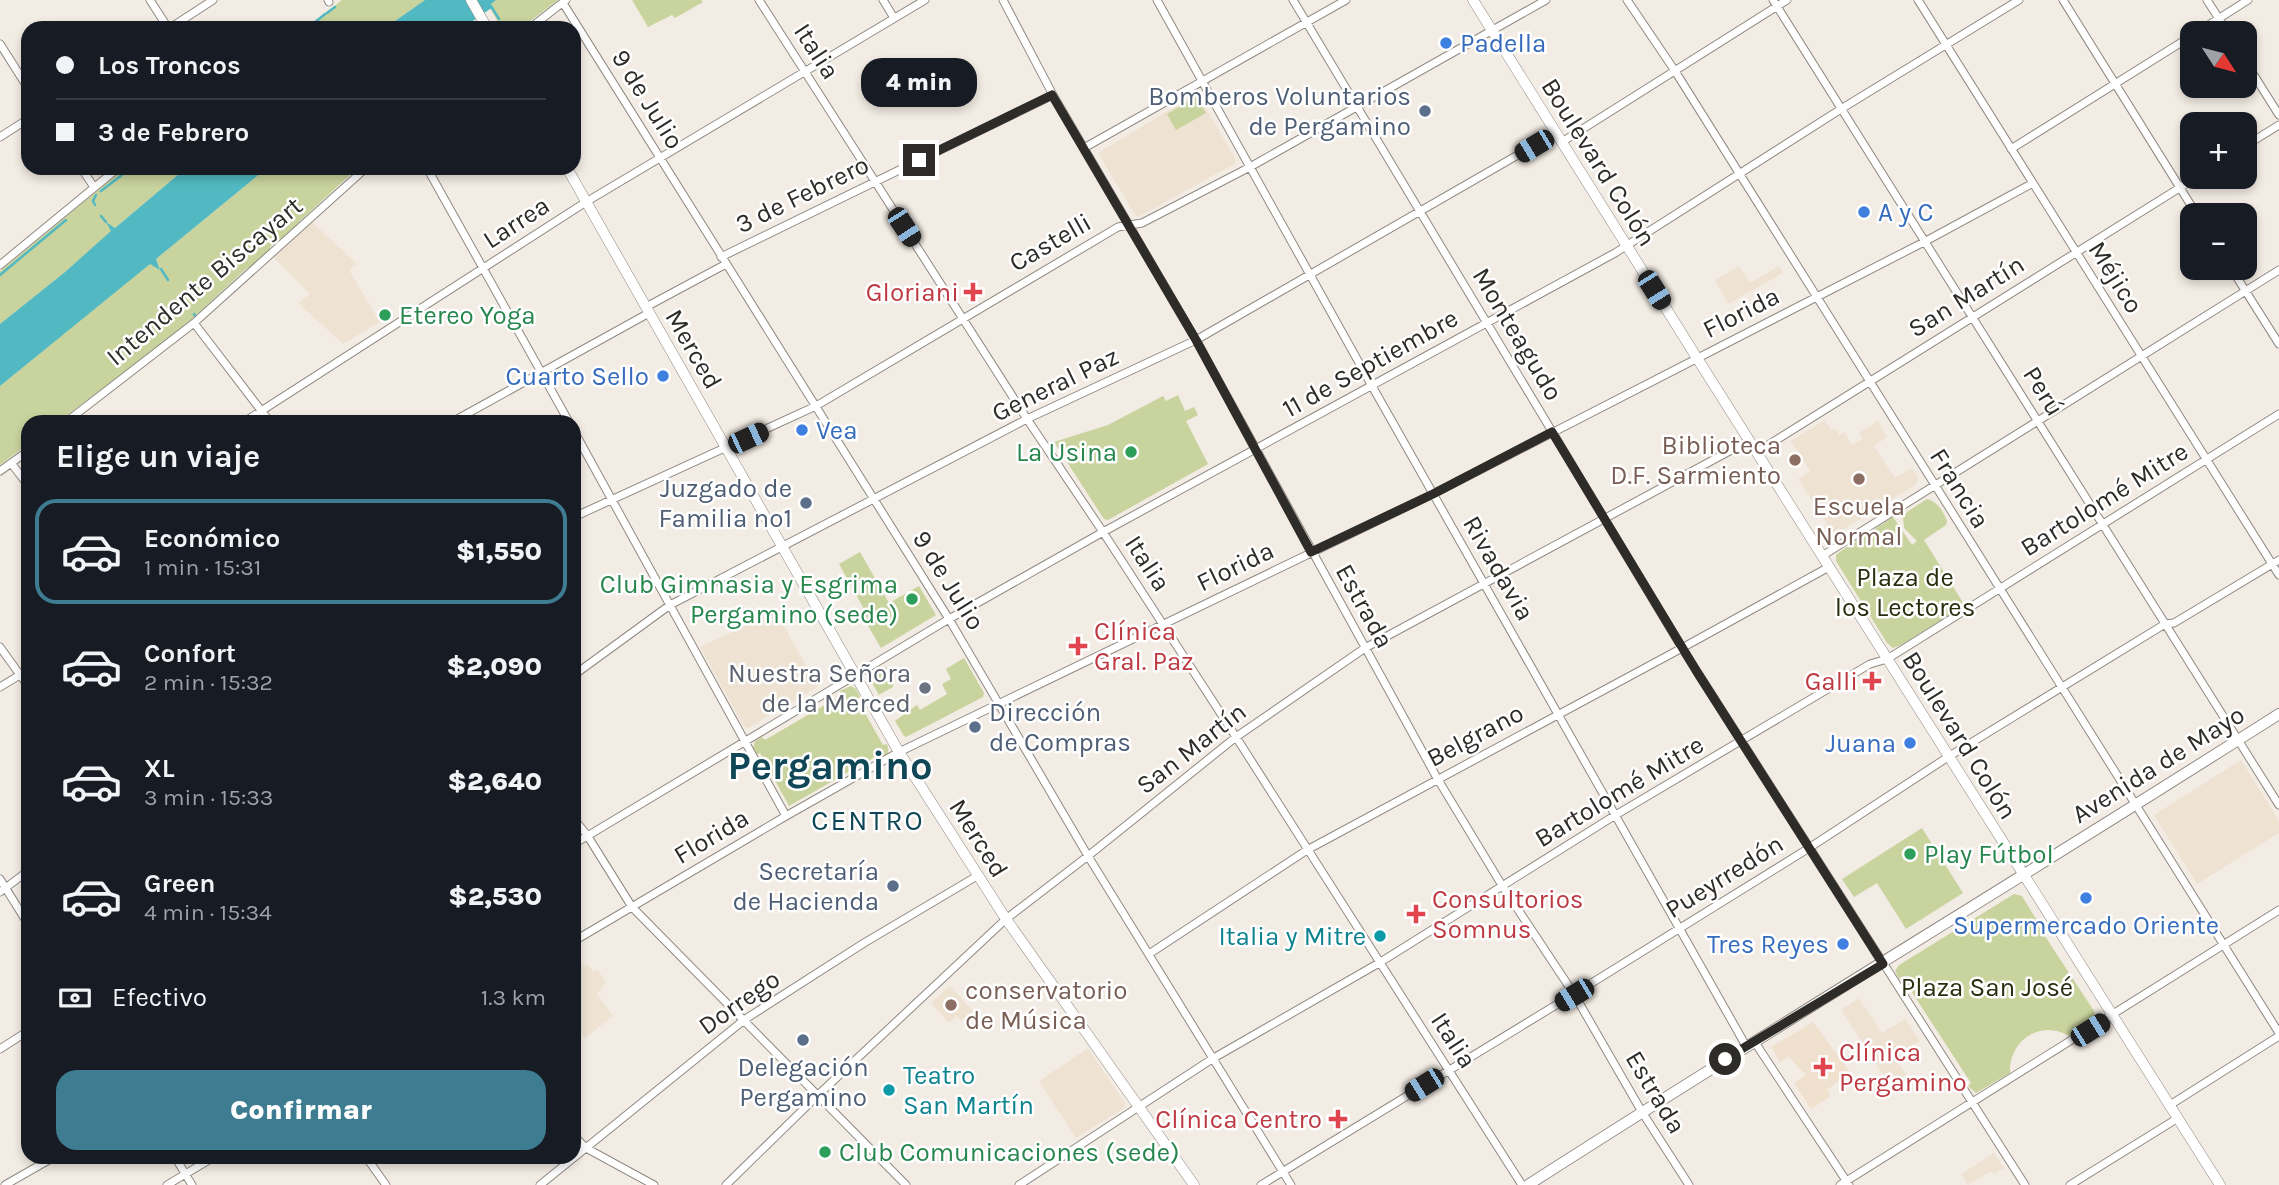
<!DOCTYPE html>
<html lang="es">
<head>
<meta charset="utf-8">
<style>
  :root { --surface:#171b24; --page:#20242c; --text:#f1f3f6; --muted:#9ea1a6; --line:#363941; --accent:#3e7d91 }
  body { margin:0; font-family:Karla,sans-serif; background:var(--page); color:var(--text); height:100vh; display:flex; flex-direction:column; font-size:26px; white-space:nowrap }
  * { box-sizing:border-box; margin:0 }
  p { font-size:23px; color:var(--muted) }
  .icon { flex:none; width:38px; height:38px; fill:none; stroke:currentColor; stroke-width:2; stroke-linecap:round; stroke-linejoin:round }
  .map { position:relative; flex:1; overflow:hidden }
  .details { position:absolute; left:21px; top:415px; width:560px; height:749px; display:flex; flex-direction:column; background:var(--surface); border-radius:21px; box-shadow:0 4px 10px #0003 }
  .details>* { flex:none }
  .banner { position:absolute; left:21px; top:21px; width:560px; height:154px; border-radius:21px; box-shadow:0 4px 10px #0003; display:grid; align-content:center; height:154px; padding:0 35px; background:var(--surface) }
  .needle { width:46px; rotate:126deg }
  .controls { position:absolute; left:2180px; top:21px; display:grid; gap:14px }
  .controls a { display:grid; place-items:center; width:77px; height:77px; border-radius:14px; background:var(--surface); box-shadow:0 4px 10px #0003; font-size:35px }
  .end { position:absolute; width:32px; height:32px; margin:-16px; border:9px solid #2e2c29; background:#fff; box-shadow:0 0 0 4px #fff }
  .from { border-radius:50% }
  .bubble { position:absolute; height:49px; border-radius:21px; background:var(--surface); box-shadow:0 4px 10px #0003; font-size:23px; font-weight:800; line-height:49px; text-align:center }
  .car { position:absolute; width:21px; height:42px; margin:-21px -10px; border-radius:9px; box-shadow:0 0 5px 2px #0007; background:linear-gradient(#222 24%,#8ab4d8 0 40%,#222 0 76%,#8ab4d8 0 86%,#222 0) }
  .banner b { display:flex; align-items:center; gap:24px; height:66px; font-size:26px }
  .banner b+b { border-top:2px solid var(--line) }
  .banner i { width:18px; height:18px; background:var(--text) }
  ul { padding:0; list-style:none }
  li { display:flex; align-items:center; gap:21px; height:105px; margin:0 14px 10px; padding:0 21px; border:4px solid transparent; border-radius:21px }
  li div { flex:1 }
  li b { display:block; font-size:26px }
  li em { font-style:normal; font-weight:800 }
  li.selected { border-color:var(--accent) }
  li>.icon { width:63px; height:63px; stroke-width:1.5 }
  h2 { padding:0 35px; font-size:32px; line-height:84px }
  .pay { display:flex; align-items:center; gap:18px; height:77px; padding:0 35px; font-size:26px }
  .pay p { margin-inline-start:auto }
  .action { display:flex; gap:14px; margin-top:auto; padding:14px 35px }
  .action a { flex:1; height:80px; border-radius:21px; background:var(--accent); color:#fff; font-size:28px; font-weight:800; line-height:80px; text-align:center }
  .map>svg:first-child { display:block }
  .built { fill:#eee2d3 }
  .medical { fill:#f0e1ce }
  .green { fill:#c9d39d }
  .water { fill:#52b9c2 }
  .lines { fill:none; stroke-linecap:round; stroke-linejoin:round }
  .stream { stroke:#52b9c2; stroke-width:2.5 }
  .street-casing { stroke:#908982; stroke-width:9 }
  .secondary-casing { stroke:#908982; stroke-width:11 }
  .primary-casing { stroke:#908982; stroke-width:12 }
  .street { stroke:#fff; stroke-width:7 }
  .secondary { stroke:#fff; stroke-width:10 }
  .primary { stroke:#fff; stroke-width:10 }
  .route { stroke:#2e2c29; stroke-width:9 }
  .shop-dot { fill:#3f7fe0; stroke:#fff; stroke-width:2.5 }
  .service-dot { fill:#5c6f8a; stroke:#fff; stroke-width:2.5 }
  .health-dot { fill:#e0444e; stroke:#fff; stroke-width:2.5 }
  .leisure-dot { fill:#2e9e5b; stroke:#fff; stroke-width:2.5 }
  .education-dot { fill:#8d6e63; stroke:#fff; stroke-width:2.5 }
  .worship-dot { fill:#6b7280; stroke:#fff; stroke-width:2.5 }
  .culture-dot { fill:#0f9aa8; stroke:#fff; stroke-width:2.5 }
  .labels { text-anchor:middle; stroke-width:5; stroke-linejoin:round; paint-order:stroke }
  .shop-label { font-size:26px; fill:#366cbe; stroke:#fff; text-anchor:start }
  .street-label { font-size:26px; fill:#2e2c29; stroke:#fff }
  .service-label { font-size:26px; fill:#4e5e75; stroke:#fff; text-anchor:end }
  .health-label { font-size:26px; fill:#be3a42; stroke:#fff; text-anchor:end }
  .leisure-label { font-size:26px; fill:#27864d; stroke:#fff; text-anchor:start }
  .education-label { font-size:26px; fill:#785e54; stroke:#fff; text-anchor:end }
  .park-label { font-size:26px; fill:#2a2e0e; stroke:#fff }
  .worship-label { font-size:26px; fill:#5b616d; stroke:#fff; text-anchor:end }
  .culture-label { font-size:26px; fill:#0d838f; stroke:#fff; text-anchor:end }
  .neighbourhood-label { font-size:28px; letter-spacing:2px; fill:#104756; stroke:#fff }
  .town-label { font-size:40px; font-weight:bold; fill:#104756; stroke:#fff }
</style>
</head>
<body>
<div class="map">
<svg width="2279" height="1185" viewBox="0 0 2279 1185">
  <rect width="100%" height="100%" fill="#f3ece4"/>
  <path class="built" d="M1196,94L1198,95L1235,158L1236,163L1138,217L1136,216L1098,153Z
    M312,222L357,264L349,270L380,322L343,344L298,303L310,294L273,257Z
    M1739,266L1750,283L1779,266L1783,273L1728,304L1715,280Z
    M1825,420L1831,430L1835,428L1839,435L1844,432L1852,445L1863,439L1859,433L1878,421L1887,437L1874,446L1895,478L1912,468L1919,480L1916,482L1917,484L1831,537L1824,526L1827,524L1798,479L1810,471L1791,441Z
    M773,613L777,622L781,621L818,687L748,728L744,727L700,647Z
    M2241,760L2279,821V833L2197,884L2154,815Z
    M574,954L583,967L589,965L593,972L597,969L606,982L597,994L613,1016L585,1038L574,1023Z
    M950,986L973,1011L961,1021L957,1016L949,1023L931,1003Z
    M1859,998L1882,1033L1905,1019L1920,1041L1895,1058L1906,1075L1890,1085L1841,1010Z
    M1088,1048L1125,1103L1124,1108L1076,1138L1039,1081Z
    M1994,1153L2004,1168L1994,1174L1991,1171L1968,1185L1961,1174Z"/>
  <path class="medical" d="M1813,1022L1850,1072L1827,1090L1831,1096L1811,1109L1794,1083L1806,1075L1789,1057L1780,1062L1771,1047Z"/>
  <path class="green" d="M342,0H425L385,28H306Z
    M496,0H558L521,28H499L496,24L498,22L490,8L492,7L491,4Z
    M632,0H701L703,2L675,18L672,15L648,27Z
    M1196,97L1206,113L1176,130L1167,114Z
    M125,168H186L115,228L106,222L112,231L65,272L0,324V271Z
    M267,168H358L355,173L350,175L301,220L295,228L271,246L268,252L257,260L252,267L247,268L182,328L58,422H28V444L0,465V386L150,263L160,270L156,259Z
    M1178,395L1185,411L1194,407L1198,415L1186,421L1208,464L1108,520L1104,519L1054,442L1108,425L1163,396L1166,401Z
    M1927,499C1938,502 1943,511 1947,521L1946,525L1924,540L1965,606L1901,645L1893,648L1887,643L1836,561V555L1841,551L1893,517L1912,545L1917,541L1904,528L1903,517L1907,512Z
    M860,552L889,603L919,586L936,615L881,648L860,612L864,609L839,564Z
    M964,658L984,693L983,697L906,737L904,736L895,721L917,705L920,710L947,694L942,684L951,679L946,669Z
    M886,667L894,681L893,687L879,695L871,681L872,675Z
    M851,686L856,689L860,697L857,699L883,745L887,744C889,750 889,754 883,759L880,754L789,806L760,753L756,755L753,749L755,741L762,737L765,740L842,695L840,691Z
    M1922,828L1963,893L1906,929L1877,883L1854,897L1842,879Z
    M2014,894L2022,896L2036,919L2039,927L2094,1011L2095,1019L2071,1036C2065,1034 2057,1030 2049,1030C2025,1030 2009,1050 2010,1073L1976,1093L1968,1086L1971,1083L1902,977L1899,979L1895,971L1899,965Z"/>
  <path class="water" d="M425,0H496L491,4L493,7L467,25L469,28H385Z
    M186,168H267L156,259L160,270L150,264L0,386V324L65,272L111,231L106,222L115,228Z"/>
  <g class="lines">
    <path class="stream" d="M492,8L499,19
      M327,13L335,7
      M349,25L350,28
      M308,28L325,14
      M101,191L131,168
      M95,205L93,201L96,195
      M101,216L106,222
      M161,269L168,280
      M0,275L66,220
      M194,314L195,316"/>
    <g class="street-casing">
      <path id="street" d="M150,0L168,28
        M328,0L329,2
        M759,0L1027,419L1103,532L1236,737L1522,1185
        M883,0L894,18
        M1003,0L1053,95L1196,340L1437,778L1503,887L1574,994L1642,1112L1689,1185
        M1157,0L1372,386L1746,1046
        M1293,0L1682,648L2025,1185
        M1627,0L1675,71L2279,1033
        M1773,0L2279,805
        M1918,0L2279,575
        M2063,0L2197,215
        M2207,0L2228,33
        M563,3L949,619L1088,856L1291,1185
        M170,28L213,0
        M530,28L566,0
        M2196,33L2248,0
        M0,44L28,88
        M2245,61L2279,115
        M0,137L28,119
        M1562,142L1787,0
        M2245,146L2279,125
        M1084,148L1346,0
        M2011,149L2193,35
        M81,168L94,187
        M427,168L569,422
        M721,257L1053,95
        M0,265L118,168
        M2231,268L2279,344
        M646,307L726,264
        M194,323L270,422
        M66,422L194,323L366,168
        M244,422L586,202L925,0
        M452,422L649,313
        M574,431L786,816
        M1757,452L2197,177
        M11,463L28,485
        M0,471L28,451
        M574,517L816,406L1118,227L1142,223L1250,167L1546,0
        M1822,556L2279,270
        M0,647L28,686
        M574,675L670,605L1027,419L1196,340L1556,133
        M0,687L28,670
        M574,819L587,835L632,907L906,1185
        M574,844L949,619L1103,532L1615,253L1841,109L2019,0
        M0,879L28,924
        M0,892L28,871
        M574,941L786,816L899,752L1433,494L1924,242L2033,183
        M1149,954L1307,850L1682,648L1829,567
        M1754,1041L1849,1185
        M0,1049L28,1031
        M2170,1105L2279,1036
        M574,1136L586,1148L654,1185
        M175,1157L192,1185
        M366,1157L386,1185
        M5,1185L54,1157
        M167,1185L214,1157
        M540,1185L744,1020L864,943L977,876
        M726,1185L818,1095L1006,919L1088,856L1236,737L1365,648L1750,440
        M1019,1185L1212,1059L1379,963L1614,816L1870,664L1887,659L1900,651L2279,414
        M1261,1185L1574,994L1809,848L1948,757L2165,624L2174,623L2279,560
        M1840,1185L2279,910
        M2070,1185L2178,1118"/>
    </g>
    <g class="secondary-casing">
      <path id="secondary" d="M471,0L487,28
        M1473,0L1697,358L2220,1185
        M567,168L899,752L1006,919L1194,1185"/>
    </g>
    <g class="primary-casing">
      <path id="primary" d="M1528,1185C1777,1025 2030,873 2279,714"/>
    </g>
    <use href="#street" class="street"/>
    <use href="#secondary" class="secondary"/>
    <use href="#primary" class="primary"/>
  </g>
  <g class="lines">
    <path class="route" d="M919,160L1052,95L1196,340L1311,552L1433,494L1552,432L1697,672L1883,964L1725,1059"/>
  </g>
  <g class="shop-dot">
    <circle cx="1446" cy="43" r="7"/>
    <circle cx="1864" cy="212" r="7"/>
    <circle cx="663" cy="376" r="7"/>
    <circle cx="802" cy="430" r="7"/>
    <circle cx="1910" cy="743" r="7"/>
    <circle cx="2086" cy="898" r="7"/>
    <circle cx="1843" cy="944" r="7"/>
  </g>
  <g class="service-dot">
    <circle cx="1425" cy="111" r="7"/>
    <circle cx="806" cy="503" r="7"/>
    <circle cx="975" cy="727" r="7"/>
    <circle cx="893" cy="886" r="7"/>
    <circle cx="803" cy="1040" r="7"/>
  </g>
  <g class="health-dot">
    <path d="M969.5 281.5h7v7h7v7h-7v7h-7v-7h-7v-7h7z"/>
    <path d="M1074.5 635.5h7v7h7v7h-7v7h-7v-7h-7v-7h7z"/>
    <path d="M1868.5 670.5h7v7h7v7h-7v7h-7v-7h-7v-7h7z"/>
    <path d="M1412.5 903.5h7v7h7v7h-7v7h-7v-7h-7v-7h7z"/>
    <path d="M1819.5 1056.5h7v7h7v7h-7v7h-7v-7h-7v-7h7z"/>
    <path d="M1334.5 1108.5h7v7h7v7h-7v7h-7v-7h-7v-7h7z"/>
  </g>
  <g class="leisure-dot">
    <circle cx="385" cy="315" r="7"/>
    <circle cx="1131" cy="452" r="7"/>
    <circle cx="912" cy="599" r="7"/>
    <circle cx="1910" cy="854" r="7"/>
    <circle cx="825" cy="1152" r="7"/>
  </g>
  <g class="education-dot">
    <circle cx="1795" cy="460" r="7"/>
    <circle cx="1859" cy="479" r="7"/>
    <circle cx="951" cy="1005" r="7"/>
  </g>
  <circle class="worship-dot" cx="925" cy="688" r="7"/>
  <g class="culture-dot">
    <circle cx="1380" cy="936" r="7"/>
    <circle cx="889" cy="1090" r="7"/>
  </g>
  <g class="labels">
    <g class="shop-label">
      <text x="1460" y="52">Padella</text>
      <text x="1878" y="221">A y C</text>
      <text x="649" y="385" text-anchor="end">Cuarto Sello</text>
      <text x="816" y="439">Vea</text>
      <text x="1896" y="752" text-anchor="end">Juana</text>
      <text x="2086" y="934" text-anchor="middle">Supermercado Oriente</text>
      <text x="1829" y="953" text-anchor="end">Tres Reyes</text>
    </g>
    <g class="street-label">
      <text transform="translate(817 51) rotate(57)" y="9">Italia</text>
      <text transform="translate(648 99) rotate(58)" y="9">9 de Julio</text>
      <text transform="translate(1599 162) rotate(58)" y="9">Boulevard Colón</text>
      <text transform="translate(802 194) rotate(-26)" y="9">3 de Febrero</text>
      <text transform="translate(516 222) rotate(-33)" y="9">Larrea</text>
      <text transform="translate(1050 242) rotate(-30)" y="9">Castelli</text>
      <text transform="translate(2116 277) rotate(58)" y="9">Méjico</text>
      <text transform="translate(204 281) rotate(-40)" y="9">Intendente Biscayart</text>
      <text transform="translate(1966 296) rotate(-32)" y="9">San Martín</text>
      <text transform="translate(1741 312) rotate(-27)" y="9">Florida</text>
      <text transform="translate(1518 334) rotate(59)" y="9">Monteagudo</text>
      <text transform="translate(694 349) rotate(60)" y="9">Merced</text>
      <text transform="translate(1370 363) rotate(-29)" y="9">11 de Septiembre</text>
      <text transform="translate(1055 384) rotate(-26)" y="9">General Paz</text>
      <text transform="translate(2044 391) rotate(58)" y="9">Perú</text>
      <text transform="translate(1960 488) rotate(58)" y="9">Francia</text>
      <text transform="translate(2104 499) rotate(-32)" y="9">Bartolomé Mitre</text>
      <text transform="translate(1148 563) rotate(57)" y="9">Italia</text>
      <text transform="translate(1235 566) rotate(-26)" y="9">Florida</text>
      <text transform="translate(1499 568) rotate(60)" y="9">Rivadavia</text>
      <text transform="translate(949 580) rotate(58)" y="9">9 de Julio</text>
      <text transform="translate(1365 606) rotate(61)" y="9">Estrada</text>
      <text transform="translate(1475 735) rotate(-28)" y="9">Belgrano</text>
      <text transform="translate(1960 735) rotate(58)" y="9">Boulevard Colón</text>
      <text transform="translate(1191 748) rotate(-38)" y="9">San Martín</text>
      <text transform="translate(2158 764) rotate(-32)" y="9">Avenida de Mayo</text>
      <text transform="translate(1619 791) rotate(-31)" y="9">Bartolomé Mitre</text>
      <text transform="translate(711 836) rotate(-31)" y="9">Florida</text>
      <text transform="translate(979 838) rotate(58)" y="9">Merced</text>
      <text transform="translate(1724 876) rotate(-32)" y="9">Pueyrredón</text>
      <text transform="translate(739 1002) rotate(-35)" y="9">Dorrego</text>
      <text transform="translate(1454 1040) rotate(57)" y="9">Italia</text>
      <text transform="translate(1656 1092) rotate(59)" y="9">Estrada</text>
    </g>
    <g class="service-label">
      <text x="1411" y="105">Bomberos Voluntarios<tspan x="1411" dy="30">de Pergamino</tspan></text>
      <text x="792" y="497">Juzgado de<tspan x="792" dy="30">Familia nº1</tspan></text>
      <text x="989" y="721" text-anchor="start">Dirección<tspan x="989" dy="30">de Compras</tspan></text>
      <text x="879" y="880">Secretaría<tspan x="879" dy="30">de Hacienda</tspan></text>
      <text x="803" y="1076" text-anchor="middle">Delegación<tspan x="803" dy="30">Pergamino</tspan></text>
    </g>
    <g class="health-label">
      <text x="959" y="301">Gloriani</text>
      <text x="1094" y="640" text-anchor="start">Clínica<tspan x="1094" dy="30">Gral. Paz</tspan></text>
      <text x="1858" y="690">Galli</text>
      <text x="1432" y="908" text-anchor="start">Consultorios<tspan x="1432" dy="30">Somnus</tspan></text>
      <text x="1839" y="1061" text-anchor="start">Clínica<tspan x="1839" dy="30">Pergamino</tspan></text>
      <text x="1322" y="1128">Clínica Centro</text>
    </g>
    <g class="leisure-label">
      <text x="399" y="324">Etereo Yoga</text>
      <text x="1117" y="461" text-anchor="end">La Usina</text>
      <text x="898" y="593" text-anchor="end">Club Gimnasia y Esgrima<tspan x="898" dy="30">Pergamino (sede)</tspan></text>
      <text x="1924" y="863">Play Fútbol</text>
      <text x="839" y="1161">Club Comunicaciones (sede)</text>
    </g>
    <g class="education-label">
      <text x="1781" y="454">Biblioteca<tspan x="1781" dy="30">D.F. Sarmiento</tspan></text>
      <text x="1859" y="515" text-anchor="middle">Escuela<tspan x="1859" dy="30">Normal</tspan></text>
      <text x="965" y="999" text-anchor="start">conservatorio<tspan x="965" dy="30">de Música</tspan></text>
    </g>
    <g class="park-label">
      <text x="1905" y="586">Plaza de<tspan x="1905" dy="30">los Lectores</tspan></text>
      <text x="1987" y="996">Plaza San José</text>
    </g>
    <g class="worship-label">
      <text x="911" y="682">Nuestra Señora<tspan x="911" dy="30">de la Merced</tspan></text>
    </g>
    <g class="culture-label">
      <text x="1366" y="945">Italia y Mitre</text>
      <text x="903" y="1084" text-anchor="start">Teatro<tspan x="903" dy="30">San Martín</tspan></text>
    </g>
    <g class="neighbourhood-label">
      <text x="868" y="830">CENTRO</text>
    </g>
    <g class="town-label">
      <text x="830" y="779">Pergamino</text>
    </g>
  </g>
</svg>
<div class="controls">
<a><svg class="needle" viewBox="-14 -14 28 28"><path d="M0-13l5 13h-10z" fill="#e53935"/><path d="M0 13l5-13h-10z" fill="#9ea1a6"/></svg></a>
<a>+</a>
<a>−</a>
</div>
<i class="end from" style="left:1725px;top:1059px"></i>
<i class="end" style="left:919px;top:160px"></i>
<div class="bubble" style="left:861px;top:58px;width:116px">4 min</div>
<i class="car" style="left:1534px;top:146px;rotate:239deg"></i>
<i class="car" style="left:904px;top:227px;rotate:147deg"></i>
<i class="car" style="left:1654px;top:290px;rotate:148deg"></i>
<i class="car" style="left:748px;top:438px;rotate:65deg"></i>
<i class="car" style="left:1574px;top:995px;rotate:239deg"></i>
<i class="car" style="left:2090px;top:1030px;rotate:58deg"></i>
<i class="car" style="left:1424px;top:1085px;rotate:238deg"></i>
<div class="banner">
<b><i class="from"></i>Los Troncos</b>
<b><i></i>3 de Febrero</b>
</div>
<section class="details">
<h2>Elige un viaje</h2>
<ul>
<li class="selected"><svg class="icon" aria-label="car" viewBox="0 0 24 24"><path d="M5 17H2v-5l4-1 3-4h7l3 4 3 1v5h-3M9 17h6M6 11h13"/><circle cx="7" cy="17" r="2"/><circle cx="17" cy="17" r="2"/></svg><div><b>Económico</b><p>1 min · 15:31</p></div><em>$1,550</em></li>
<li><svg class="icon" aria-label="car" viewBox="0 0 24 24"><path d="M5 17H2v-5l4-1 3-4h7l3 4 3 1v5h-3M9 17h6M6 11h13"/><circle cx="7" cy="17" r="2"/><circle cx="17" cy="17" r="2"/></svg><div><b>Confort</b><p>2 min · 15:32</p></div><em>$2,090</em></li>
<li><svg class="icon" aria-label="car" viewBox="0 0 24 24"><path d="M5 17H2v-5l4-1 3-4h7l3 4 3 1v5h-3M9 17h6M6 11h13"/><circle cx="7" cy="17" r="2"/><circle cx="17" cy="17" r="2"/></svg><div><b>XL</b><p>3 min · 15:33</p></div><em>$2,640</em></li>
<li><svg class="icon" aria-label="car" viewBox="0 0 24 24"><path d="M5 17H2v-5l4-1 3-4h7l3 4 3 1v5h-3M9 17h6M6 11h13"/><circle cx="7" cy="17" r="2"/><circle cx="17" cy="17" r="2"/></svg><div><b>Green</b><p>4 min · 15:34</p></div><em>$2,530</em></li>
</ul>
<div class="pay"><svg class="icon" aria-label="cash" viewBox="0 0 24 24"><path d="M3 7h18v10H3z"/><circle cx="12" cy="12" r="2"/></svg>Efectivo<p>1.3 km</p></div>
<div class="action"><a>Confirmar</a></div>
</section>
</div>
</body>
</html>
